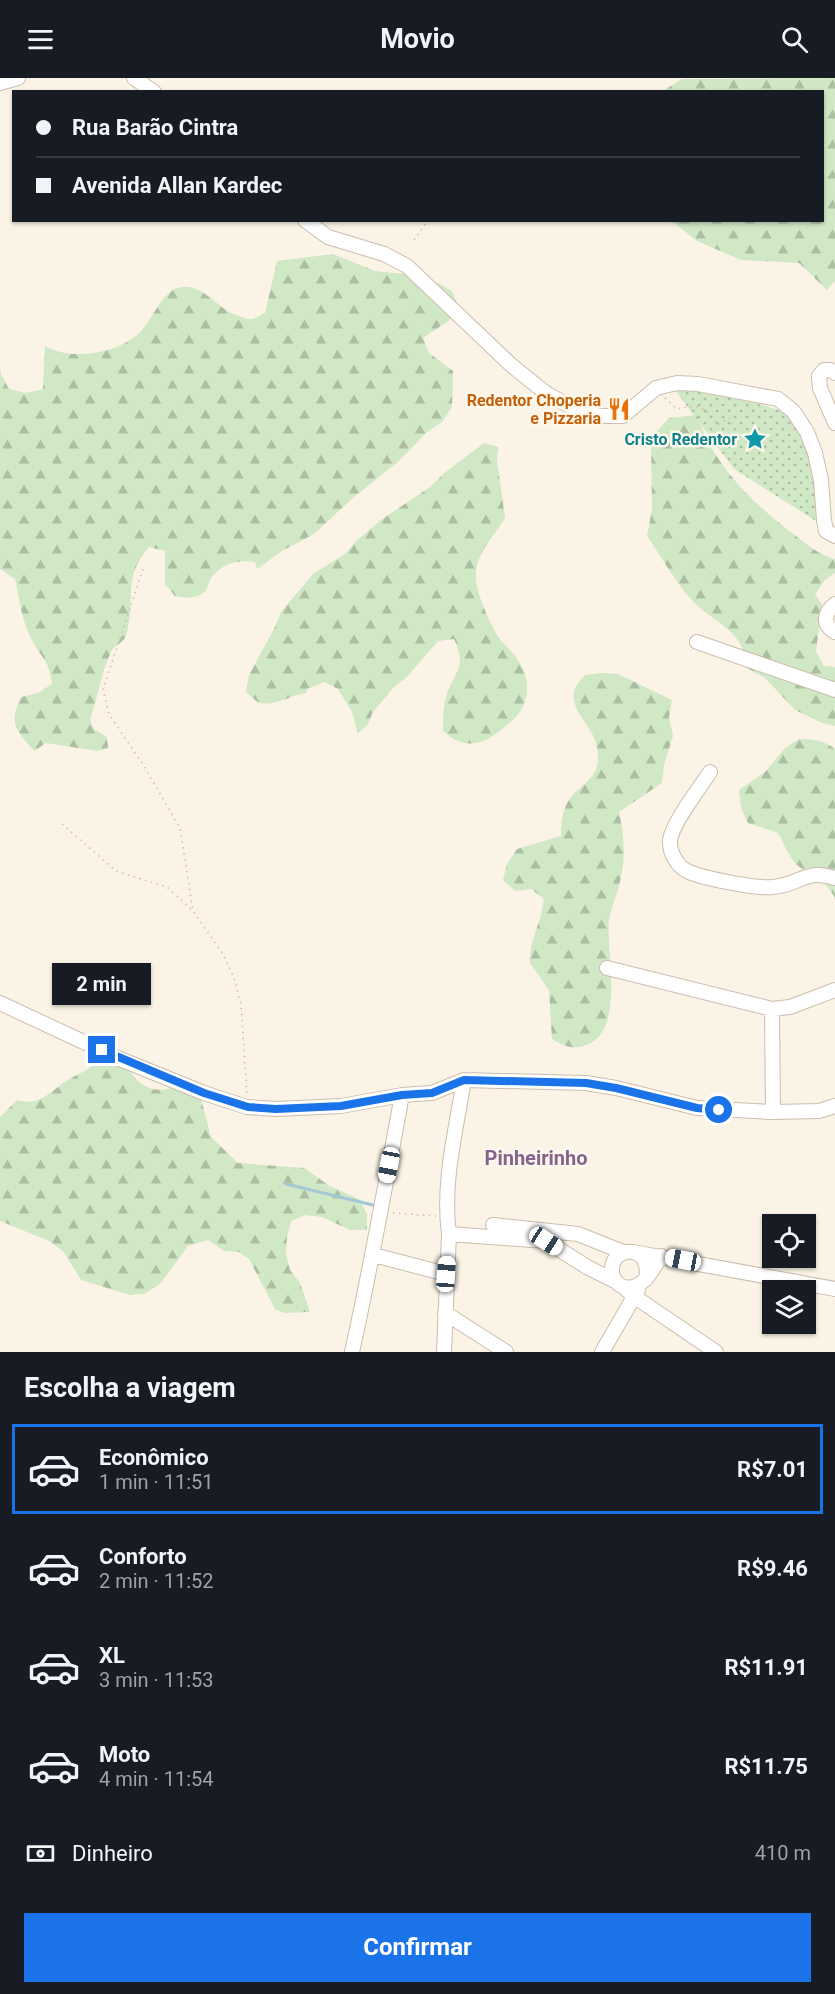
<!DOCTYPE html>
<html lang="pt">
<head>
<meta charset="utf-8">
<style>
  :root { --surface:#171b24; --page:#242831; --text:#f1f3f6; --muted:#9ea1a6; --line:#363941; --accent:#1a73e8 }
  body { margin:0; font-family:Roboto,sans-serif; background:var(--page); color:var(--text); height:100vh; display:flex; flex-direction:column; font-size:22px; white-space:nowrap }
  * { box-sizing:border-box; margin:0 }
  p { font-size:20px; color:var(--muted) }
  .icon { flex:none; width:33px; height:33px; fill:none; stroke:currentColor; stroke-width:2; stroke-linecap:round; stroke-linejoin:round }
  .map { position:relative; height:1274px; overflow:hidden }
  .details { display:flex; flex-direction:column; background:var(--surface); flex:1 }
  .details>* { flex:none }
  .hud { position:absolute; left:12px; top:12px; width:812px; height:132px; border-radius:0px; box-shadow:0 2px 4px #0004; display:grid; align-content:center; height:132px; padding:0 24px; background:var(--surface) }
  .buttons { position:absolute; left:762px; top:1136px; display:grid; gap:12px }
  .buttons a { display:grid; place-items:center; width:54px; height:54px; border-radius:0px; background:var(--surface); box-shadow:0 2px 4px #0004; font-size:30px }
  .end { position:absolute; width:27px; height:27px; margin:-14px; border:8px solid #1a73e8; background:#fff; box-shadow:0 0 0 3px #fff }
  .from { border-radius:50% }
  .bubble { position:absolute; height:42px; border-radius:0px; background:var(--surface); box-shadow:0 2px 4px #0004; font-size:20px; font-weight:700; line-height:42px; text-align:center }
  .car { position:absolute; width:18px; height:36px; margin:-18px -9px; border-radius:8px; box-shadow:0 0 4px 2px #0007; background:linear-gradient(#fff 24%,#345 0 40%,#fff 0 76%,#345 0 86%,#fff 0) }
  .hud b { display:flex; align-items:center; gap:21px; height:57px; font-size:22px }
  .hud b+b { border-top:2px solid var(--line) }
  .hud i { width:15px; height:15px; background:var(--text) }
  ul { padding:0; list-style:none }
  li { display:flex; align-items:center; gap:18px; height:90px; margin:0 12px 9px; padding:0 12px; border:3px solid transparent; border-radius:0px }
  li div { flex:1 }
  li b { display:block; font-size:22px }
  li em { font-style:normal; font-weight:700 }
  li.active { border-color:var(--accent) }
  li>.icon { width:54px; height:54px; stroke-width:1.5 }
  h2 { padding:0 24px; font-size:27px; line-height:72px }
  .pay { display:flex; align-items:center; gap:15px; height:66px; padding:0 24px; font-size:22px }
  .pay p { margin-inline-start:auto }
  .cta { display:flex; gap:12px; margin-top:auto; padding:12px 24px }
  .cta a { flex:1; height:69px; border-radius:0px; background:var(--accent); color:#fff; font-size:24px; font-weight:700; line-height:69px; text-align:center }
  header { display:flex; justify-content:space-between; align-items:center; height:78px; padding:0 24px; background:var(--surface); font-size:27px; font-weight:700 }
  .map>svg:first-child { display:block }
  .grass { fill:url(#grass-dots) }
  .forest { fill:url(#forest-firs) }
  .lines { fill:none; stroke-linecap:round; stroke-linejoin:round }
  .stream { stroke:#a2c9d5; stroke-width:3 }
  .minor-casing { stroke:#ccbdad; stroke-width:16 }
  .path { stroke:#d4b9a2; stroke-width:1.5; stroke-dasharray:1.5 4.5; stroke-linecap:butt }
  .minor { stroke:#fff; stroke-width:14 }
  .route { stroke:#1a73e8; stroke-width:8 }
  .labels { text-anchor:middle; stroke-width:5; stroke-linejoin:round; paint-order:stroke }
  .food-label { font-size:16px; font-weight:bold; fill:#c56008; stroke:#fef8ec; text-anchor:end }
  .culture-label { font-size:16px; font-weight:bold; fill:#0d838f; stroke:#fef8ec; text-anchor:end }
  .quarter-label { font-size:20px; font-weight:bold; fill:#84648f; stroke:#fef8ec }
</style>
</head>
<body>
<header><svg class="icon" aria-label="menu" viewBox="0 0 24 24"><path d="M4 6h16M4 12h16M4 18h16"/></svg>Movio<svg class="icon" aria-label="search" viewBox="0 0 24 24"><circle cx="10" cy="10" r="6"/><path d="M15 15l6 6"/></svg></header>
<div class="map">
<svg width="835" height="1274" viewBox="0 0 835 1274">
  <defs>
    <pattern id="grass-dots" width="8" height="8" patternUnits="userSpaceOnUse" patternTransform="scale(1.5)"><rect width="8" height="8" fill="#d0e8c5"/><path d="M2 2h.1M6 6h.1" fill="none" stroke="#adbfa2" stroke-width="1.8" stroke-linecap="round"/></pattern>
    <pattern id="forest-firs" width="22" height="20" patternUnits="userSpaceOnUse" patternTransform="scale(1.5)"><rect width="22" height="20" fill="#d0e8c5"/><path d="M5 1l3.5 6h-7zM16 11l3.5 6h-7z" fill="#adbfa2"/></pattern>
  </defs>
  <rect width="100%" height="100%" fill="#fbf4e6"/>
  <path class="grass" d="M675,312C714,312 752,324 789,335L813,381L816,443L734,391Z"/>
  <path class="forest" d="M835,0V203L827,212L799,185L741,182L697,163L674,145L665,143L822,142V14L663,13L682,1Z
    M333,176L375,193L405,196L438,205L452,213L458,228L450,242L423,260L429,275L453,293L452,329L442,344L427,354L399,383L354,419L314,456L282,473L257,491L255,484C240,482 223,484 212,499C209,502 209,508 206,512C198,522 186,520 175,518L165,506V473L149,469C121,501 137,522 126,557C124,565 115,566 111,574C102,592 97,622 90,642L94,651L107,659L108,670L98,673L46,665L34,673C16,651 8,647 21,619L38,615L52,606C49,580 41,581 31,560C21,540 20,523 15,501L0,491V289L1,296L9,311L26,315L43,311L45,268C72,284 123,275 143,251C152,240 162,217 175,211C201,200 216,232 239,238C243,239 248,242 252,241C256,240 261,237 265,235L277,183Z
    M697,337C713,387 754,427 796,458C808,467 819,477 835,481V495L825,502L815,516L822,527L816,573L824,588L835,589V648L822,645L795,632L765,600L747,590C744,550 713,546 690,520C674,502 661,478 647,458L652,432L651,359L669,340Z
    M484,365L498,369L497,382L505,440C494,459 476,474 476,497C475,514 489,542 497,557C503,566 512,573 518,582C532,603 530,627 511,644C501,651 492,661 480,664C464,668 455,663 443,653C443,642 443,630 446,619C454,593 468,591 454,561L438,563L407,599L394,609L373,634L367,648L358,655L352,634L338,611L325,604L307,611L306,615C291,617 271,630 258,624C254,622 250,617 246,614L249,597L274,551L281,534L313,496L345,476L356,463L381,442L430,409L443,396Z
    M602,595L618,596L672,622L669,639L673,658L664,687L662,705L619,734C625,760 626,786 618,811C615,822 611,831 609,842C606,874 624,947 591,965C576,973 565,969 552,961L549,912L530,885L531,868L541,837L544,821L531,811L515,813L503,802L507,786L517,771L561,758C561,746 562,732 569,722C578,708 598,701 598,681C598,672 596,662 591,654C584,641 567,625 576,608C578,604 582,601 585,597Z
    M799,661C812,661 824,662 835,671V820C825,800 809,799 795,785C788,777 783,764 778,755L748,745L741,730L739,714L740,711L765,694L785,670Z
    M97,984C108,984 116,984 126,990C131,993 134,1000 139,1004C154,1016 169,1012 185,1005L199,1013L211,1059L238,1085L304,1090L330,1108L359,1121L367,1136V1152H350L322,1139L305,1137L291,1143L287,1159L286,1176L290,1192L300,1205L310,1234L284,1235L275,1231L249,1181L239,1174L224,1173L208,1162L188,1168L160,1206L144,1216L130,1217L81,1202L63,1173L49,1163L0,1143V1039L17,1022C41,1029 50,1013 68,1002C78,996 88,992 97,984Z"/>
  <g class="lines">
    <path class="stream" d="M286,1106L373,1127"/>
    <g class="minor-casing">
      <path id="minor" d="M134,0L154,14
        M0,5L18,0
        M305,142L328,159L384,176L407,188L511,287L547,316L572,329L599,338H623L656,310L677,305L698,306L778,321L793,333L807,354L815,375L821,402L824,442L826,453L835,458
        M835,295L830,292H824L819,298L820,310L835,345
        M835,526C824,535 822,547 835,554
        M697,564L835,612
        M710,694C699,711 673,744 670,762C669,774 677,788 687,793C701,800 757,811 773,809C800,807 806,790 835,800
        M607,890L772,931L790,929L835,912
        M0,925L120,981L204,1015L247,1029L276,1031L341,1028L402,1017L432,1015L464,1002L586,1005L616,1010L697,1030L773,1034L819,1033L835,1028
        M772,931L773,1034
        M493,1147L578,1156L623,1174
        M449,1156L546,1163L587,1189L615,1203
        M633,1174L835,1211
        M374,1177L446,1196
        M646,1201C653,1167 613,1166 612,1191C611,1197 615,1204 620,1207C639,1218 653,1192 661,1178
        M622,1208L635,1219L716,1274
        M445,1235L506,1274
        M352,1274C371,1189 386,1103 402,1017
        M444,1274L449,1156C442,1105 456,1052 464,1002
        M602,1274L638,1212"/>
    </g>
    <path class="path" d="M414,162L428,142
      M665,320L677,331C700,326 704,327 717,347L729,340L735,351
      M143,491L103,611L109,636L142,685L180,750L193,833
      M62,746L116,793L167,809L193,833L223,876L234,900L241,926L247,1017
      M393,1135L436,1138"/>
    <use href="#minor" class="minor"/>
  </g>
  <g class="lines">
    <path class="route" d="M102,972L204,1015L248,1029L276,1031L341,1028L402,1017L432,1015L464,1002L586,1005L616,1010L697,1030L719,1032"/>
  </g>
  <defs>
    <g id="restaurant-bare" transform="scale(1.8)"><path d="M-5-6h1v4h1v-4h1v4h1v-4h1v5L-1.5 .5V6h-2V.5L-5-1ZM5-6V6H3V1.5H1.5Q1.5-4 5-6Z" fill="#e8710a" stroke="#fef8ec" stroke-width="2.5" paint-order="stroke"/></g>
    <g id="sight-bare" transform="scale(1.8)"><path d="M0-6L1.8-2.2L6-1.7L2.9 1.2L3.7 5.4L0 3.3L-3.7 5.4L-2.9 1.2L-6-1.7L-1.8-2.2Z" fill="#0f9aa8" stroke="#fef8ec" stroke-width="2.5" paint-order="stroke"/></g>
  </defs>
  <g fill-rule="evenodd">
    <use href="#restaurant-bare" x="619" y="331"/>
    <use href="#sight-bare" x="755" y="361"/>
  </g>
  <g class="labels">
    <g class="food-label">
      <text x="601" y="328">Redentor Choperia<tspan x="601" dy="18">e Pizzaria</tspan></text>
    </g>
    <g class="culture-label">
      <text x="737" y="367">Cristo Redentor</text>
    </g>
    <g class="quarter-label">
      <text x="536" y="1087">Pinheirinho</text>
    </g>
  </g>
</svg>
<div class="buttons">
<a><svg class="icon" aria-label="locate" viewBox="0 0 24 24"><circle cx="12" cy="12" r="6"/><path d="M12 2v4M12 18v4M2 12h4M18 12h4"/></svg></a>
<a><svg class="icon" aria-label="layers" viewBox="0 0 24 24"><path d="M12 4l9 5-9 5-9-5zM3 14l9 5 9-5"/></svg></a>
</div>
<i class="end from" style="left:719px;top:1032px"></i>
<i class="end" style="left:102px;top:972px"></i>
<div class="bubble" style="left:52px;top:885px;width:99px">2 min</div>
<i class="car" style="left:389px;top:1087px;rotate:191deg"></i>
<i class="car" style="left:546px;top:1163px;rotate:123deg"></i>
<i class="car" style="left:683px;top:1182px;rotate:281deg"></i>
<i class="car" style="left:446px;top:1196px;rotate:4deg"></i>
<div class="hud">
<b><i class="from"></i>Rua Barão Cintra</b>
<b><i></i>Avenida Allan Kardec</b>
</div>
</div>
<section class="details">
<h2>Escolha a viagem</h2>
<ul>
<li class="active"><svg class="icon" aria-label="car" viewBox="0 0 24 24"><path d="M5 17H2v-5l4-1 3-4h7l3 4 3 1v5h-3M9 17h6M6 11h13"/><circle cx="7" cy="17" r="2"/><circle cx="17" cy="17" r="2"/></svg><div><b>Econômico</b><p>1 min · 11:51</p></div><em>R$7.01</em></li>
<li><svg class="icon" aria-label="car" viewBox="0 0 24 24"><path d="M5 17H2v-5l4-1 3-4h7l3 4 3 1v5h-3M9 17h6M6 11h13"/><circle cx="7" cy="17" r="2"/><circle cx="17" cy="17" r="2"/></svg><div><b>Conforto</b><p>2 min · 11:52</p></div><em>R$9.46</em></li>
<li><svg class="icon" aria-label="car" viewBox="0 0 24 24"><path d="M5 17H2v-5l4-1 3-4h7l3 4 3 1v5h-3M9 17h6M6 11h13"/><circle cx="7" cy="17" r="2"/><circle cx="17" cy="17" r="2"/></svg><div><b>XL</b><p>3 min · 11:53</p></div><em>R$11.91</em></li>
<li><svg class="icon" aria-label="car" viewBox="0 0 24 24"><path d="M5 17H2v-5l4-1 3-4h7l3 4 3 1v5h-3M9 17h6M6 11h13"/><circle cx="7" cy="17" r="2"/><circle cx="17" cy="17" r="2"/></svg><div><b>Moto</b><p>4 min · 11:54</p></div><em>R$11.75</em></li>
</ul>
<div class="pay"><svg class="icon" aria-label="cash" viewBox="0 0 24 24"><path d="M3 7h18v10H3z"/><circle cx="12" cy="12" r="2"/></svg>Dinheiro<p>410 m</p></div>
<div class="cta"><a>Confirmar</a></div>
</section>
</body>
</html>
